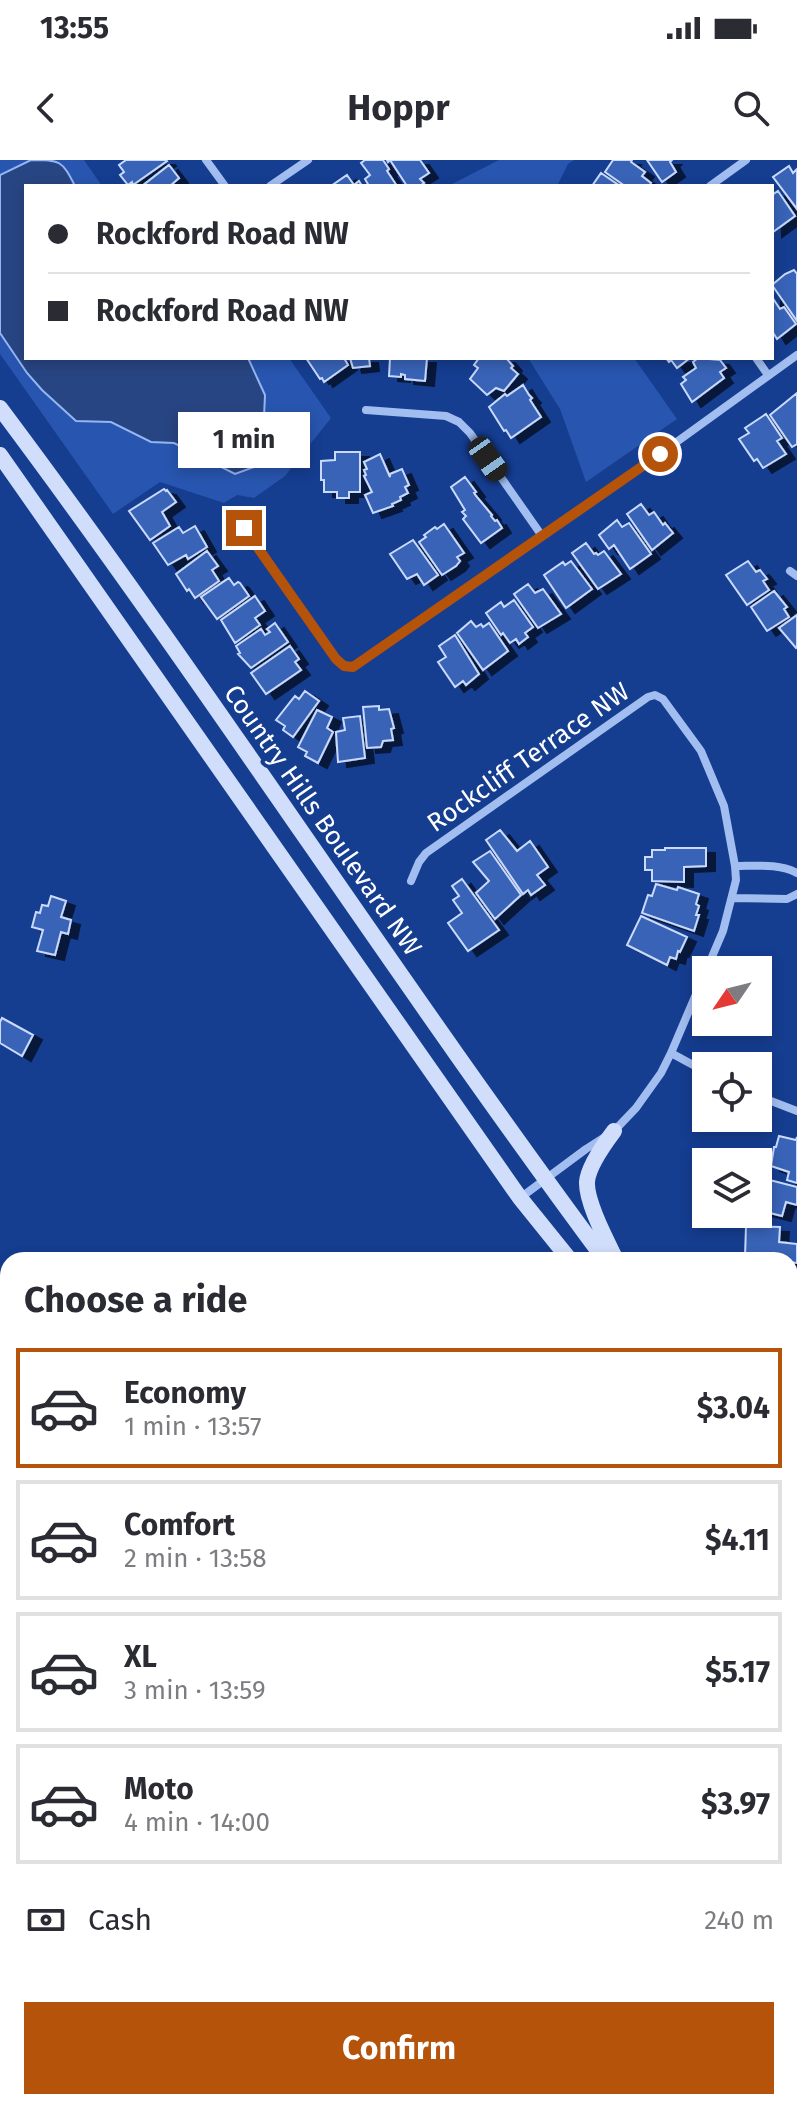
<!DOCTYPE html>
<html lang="en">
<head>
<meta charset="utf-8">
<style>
  :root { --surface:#fff; --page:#f2f2f3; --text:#2b2b33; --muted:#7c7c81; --line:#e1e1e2; --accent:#b45309 }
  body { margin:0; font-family:"Fira Sans",sans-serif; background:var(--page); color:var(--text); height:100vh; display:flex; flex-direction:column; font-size:30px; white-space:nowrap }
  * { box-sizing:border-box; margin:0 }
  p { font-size:26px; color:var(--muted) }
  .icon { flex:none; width:44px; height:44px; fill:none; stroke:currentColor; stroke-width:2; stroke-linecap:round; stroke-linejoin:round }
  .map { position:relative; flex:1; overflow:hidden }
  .sheet { position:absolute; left:0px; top:1092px; width:798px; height:858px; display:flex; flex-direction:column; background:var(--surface); border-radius:24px 24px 0 0; box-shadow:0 4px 12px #0003 }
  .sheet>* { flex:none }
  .banner { position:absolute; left:24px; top:24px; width:750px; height:176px; border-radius:0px; box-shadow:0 4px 12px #0003; display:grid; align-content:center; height:176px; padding:0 24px; background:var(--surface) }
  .needle { width:52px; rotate:235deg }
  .tools { position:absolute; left:692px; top:796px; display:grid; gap:16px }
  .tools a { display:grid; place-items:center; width:80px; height:80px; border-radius:0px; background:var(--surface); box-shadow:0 4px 12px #0003; font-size:40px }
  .end { position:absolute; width:36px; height:36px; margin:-18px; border:10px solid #b45309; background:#fff; box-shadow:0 0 0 4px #fff }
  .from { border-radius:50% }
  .bubble { position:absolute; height:56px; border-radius:0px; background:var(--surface); box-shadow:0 4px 12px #0003; font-size:26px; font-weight:700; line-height:56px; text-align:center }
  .car { position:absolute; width:24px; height:48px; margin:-24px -12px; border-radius:10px; box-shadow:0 0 6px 2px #0007; background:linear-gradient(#222 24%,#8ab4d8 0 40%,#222 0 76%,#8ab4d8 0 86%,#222 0) }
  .banner b { display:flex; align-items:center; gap:28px; height:76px; font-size:30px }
  .banner b+b { border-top:2px solid var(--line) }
  .banner i { width:20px; height:20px; background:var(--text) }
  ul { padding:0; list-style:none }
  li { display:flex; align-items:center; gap:24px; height:120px; margin:0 16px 12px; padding:0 8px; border:4px solid var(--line); border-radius:0px }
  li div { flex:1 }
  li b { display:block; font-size:30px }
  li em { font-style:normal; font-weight:700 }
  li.selected { border-color:var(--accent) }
  li>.icon { width:72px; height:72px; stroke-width:1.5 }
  h2 { padding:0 24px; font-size:36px; line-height:96px }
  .pay { display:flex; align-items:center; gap:20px; height:88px; padding:0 24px; font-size:30px }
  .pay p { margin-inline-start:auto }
  .action { display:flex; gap:16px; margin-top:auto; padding:16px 24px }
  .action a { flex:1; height:92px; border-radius:0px; background:var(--accent); color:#fff; font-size:32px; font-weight:700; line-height:92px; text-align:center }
  .status { display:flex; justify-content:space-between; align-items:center; height:56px; padding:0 40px; background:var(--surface); direction:ltr }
  .status svg { height:22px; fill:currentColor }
  header { display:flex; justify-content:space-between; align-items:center; height:104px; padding:0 24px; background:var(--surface); font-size:36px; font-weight:700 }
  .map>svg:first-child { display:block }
  .green { fill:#2855af }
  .water { fill:#284583; stroke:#94b6f3; stroke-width:2 }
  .building { fill:#3963b7; stroke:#c9dafc; stroke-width:2; filter:url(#shadow) }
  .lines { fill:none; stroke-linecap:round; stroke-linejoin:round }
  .minor { stroke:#a2bdf0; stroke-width:8 }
  .secondary { stroke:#d0defb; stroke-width:16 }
  .route { stroke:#b45309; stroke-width:10 }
  .labels { text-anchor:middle; stroke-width:8; stroke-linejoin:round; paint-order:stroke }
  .street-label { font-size:26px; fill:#fff; stroke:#153d90 }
</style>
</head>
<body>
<div class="status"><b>13:55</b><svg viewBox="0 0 49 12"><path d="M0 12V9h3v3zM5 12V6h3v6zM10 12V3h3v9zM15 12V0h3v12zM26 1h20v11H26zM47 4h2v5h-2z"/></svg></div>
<header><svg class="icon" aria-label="back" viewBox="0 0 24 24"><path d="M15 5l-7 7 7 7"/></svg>Hoppr<svg class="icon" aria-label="search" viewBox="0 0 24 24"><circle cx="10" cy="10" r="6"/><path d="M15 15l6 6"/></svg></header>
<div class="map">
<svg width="797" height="1949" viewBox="0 0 797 1949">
  <defs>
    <filter id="shadow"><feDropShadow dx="9" dy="5" stdDeviation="0" flood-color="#0009"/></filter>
  </defs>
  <rect width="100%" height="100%" fill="#153d90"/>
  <path class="green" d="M0,0H84L102,26H26V198H289L331,258L285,316L254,338L237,335L224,343L160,322L113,354L0,194Z
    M499,0H574L568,4L557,26H448Z
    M528,198H634L677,259L586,322L560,249Z"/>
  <path class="water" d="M31,0C60,0 62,0 75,26H26V198H248L265,235L263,279L254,307L235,314L174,283L151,282L111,262L76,261L42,230L27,213L0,173V15Z"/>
  <path class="building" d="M126,0H166L167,1L133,25L132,22L128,25L120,15L124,12L119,5Z
    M365,0H383L389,9L387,11L397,26H369L365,19L370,15L361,3Z
    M387,0H420L429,13L420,19L424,23L420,26H407L390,0L388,2Z
    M613,0H632L631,2L645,12L642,16L651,23L649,26H625L605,12Z
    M647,0H672L670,2L676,12L662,22Z
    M169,5L179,18L170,26H142Z
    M789,6L793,13L797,9V49L773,17Z
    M601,13L620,26H592Z
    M347,15L354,25L359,21L362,26H331Z
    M778,31L795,56L773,72L772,35Z
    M794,110L797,114V161L772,125L785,114Z
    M772,137L780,149L784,147L796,164L777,179L772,171Z
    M306,198H344L348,205L324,222L322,218L320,219Z
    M350,198H369L370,206L353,208Z
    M390,198H427L425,221L405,219V215L401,214V217L389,216Z
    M479,198H506L513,206L511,208L518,214L504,231L496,228L487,235L470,219L478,208L474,205Z
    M666,198H690L677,208L671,200L669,202Z
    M698,198L720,200L726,208L720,212L724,218L692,242L681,224L686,220L683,217L696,208L693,202Z
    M523,225L529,235L532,238L530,240L541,257L511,278L506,270L504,271L489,247L505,234L507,236Z
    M797,233V284L792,287L770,255Z
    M766,254L782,278L777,281L786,294L763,308L757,299L754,301L739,279L749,273L745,268Z
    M335,292H360V332H349V338H337V332H324V320H321V301L335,300Z
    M380,294L390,317V314L402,309L409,325L405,327L408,333L400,337L401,340L392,344L393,346L373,353L365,335L372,332L364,316L366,315L364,310L367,309L364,302Z
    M465,317L476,332L474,333L476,336L492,355L491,356L495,361L497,360L502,368L481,383L463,359L466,356L462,352L465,350L451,327Z
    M164,329L166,331L167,330L176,342L162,352L170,366L150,380L129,351Z
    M641,344L649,355L654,352L663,365L665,363L673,373L652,390L627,354Z
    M617,360L622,367L629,363L651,394L630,409L614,385L609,389L599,375Z
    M444,364L464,393L457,397L460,401L456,406L442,415L419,382L426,377L424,375L435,367L437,369Z
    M195,366L207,387L188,399L186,395L168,405L153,383L179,367L183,373Z
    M413,380L438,415L424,425L417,414L407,419L390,394Z
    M586,383L594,394L596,393L598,395L604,391L621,414L598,429L572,393Z
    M207,391L218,406L212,410L219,421L195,438L189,429L187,431L176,414Z
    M571,401L592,429L566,448L544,415L563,402L565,405Z
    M748,401L756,412L760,410L767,419L763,421L769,430L747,445L726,415Z
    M229,418L234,425L238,422L240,423L249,436L217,459L201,437Z
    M528,424L535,433L543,429L561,454L538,468L514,434Z
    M774,431L787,447L784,449L789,457L767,471L751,447Z
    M255,436L265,451L255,458L260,465L235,483L221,460Z
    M514,440L533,467L525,473L528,477L519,484L516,479L510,483L503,473L501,475L486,453L501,442L504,447Z
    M797,455V487L796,488L779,468Z
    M471,461L476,467L481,464L483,467L489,463L508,491L483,510L457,473Z
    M275,463L288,482L251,508L238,494L240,493L236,486L261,469L265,475L270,472L267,469Z
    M455,475L479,514L466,525L463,521L455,527L438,502L446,497L439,486Z
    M290,486L299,499L295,502L301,510L266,534L251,513Z
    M305,531L319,541L293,577L283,570L285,566L276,560L295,536L299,539Z
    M379,546V550L389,549L394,568L391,569L393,580L383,581L381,587L367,588L363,547Z
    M317,550L332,557L327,568L333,572L318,603L305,596L307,592L298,587Z
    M360,556L365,598L338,602L336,572L345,570L343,558Z
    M500,670L517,691L530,681L548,707L537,715L545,725L531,735L528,730L523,734L486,680Z
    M665,688H706V706L684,707V722L652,721V710H645V697H652V690H665Z
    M490,691L521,735L495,759L476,733L489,721L473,702Z
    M462,719L499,770L468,791L448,763L462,753L453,740L459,736L452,726Z
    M656,724L677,730L678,727L699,734L696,744L699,746L696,755H699L694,771L642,753L648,735L652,736Z
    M51,736L66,741L61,757L71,760L68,774L61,772L55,795L37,791L43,770L32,767L36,752L40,753L42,745L48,746Z
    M641,756L687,777L680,792L678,791L676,799L670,797L667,805L627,785Z
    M2,858L33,875L22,896L0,883V862Z
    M779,976L796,980L797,977V1023L787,1020L789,1012L771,1006L774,987H776Z
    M762,1018L797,1027V1045L786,1042L782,1056L758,1050V1032Z
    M746,1066L780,1067L779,1082L797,1084V1103L790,1102V1100L745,1097Z
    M794,1155L797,1167V1179L790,1181V1156Z
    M797,1182V1202L790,1204V1185Z
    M797,1226V1266L790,1271V1231Z"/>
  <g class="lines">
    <path class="minor" d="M206,0L225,26
      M270,26L308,0
      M710,26L746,0
      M756,198L768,215
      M366,250L446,256L459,262L470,273L542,376
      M244,368L336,499L344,506L353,507L660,294L797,195
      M790,411L797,416
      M735,706C755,706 780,703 797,713
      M411,721L419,702L426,693L648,537L655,535L663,539L701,591L724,646L735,706L736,720L723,771L671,893L661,913L636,948L614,971L586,989L520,1038
      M732,738L787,739L797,734
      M671,893L706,912
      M758,936L797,951"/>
    <path class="secondary" d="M0,248C209,527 397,820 605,1100
      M0,295L520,1038L570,1100
      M614,971C605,983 588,1007 587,1022C586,1042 607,1081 616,1100
      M790,1365L797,1374"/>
  </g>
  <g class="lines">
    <path class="route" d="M244,368L336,499L344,506L353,507L660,294"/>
  </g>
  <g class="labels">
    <g class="street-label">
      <text transform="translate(528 597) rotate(-35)" y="9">Rockcliff Terrace NW</text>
      <text transform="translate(323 660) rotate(55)" y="9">Country Hills Boulevard NW</text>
    </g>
  </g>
</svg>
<div class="tools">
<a><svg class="needle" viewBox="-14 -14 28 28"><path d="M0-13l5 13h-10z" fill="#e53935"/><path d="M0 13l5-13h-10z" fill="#7c7c81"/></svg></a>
<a><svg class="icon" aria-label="locate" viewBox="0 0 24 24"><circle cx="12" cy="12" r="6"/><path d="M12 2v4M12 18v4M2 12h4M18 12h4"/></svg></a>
<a><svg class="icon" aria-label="layers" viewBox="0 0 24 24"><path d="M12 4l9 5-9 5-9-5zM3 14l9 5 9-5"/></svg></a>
</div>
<i class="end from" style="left:660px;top:294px"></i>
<i class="end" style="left:244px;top:368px"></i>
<div class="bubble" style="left:178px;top:252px;width:132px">1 min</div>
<i class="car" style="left:488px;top:299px;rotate:145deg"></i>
<div class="banner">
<b><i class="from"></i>Rockford Road NW</b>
<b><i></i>Rockford Road NW</b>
</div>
<section class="sheet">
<h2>Choose a ride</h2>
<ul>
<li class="selected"><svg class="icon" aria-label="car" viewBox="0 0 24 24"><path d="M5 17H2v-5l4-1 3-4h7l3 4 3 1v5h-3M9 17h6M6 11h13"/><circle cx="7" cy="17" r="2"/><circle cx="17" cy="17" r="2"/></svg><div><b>Economy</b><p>1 min · 13:57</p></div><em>$3.04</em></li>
<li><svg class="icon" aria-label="car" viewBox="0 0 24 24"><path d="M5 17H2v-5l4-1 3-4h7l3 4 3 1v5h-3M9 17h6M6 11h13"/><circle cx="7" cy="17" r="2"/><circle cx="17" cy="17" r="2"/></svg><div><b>Comfort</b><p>2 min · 13:58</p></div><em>$4.11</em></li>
<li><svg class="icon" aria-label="car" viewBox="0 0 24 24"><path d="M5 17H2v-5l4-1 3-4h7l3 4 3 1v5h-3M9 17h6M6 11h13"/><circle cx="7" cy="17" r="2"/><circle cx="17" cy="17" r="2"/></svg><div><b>XL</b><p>3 min · 13:59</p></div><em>$5.17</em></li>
<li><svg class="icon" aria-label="car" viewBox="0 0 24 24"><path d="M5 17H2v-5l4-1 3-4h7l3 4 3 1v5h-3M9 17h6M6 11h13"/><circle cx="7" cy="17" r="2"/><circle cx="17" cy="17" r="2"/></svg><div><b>Moto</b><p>4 min · 14:00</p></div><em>$3.97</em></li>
</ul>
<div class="pay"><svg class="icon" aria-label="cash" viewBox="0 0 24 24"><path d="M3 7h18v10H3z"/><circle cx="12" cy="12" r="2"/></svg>Cash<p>240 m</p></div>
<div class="action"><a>Confirm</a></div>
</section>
</div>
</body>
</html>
